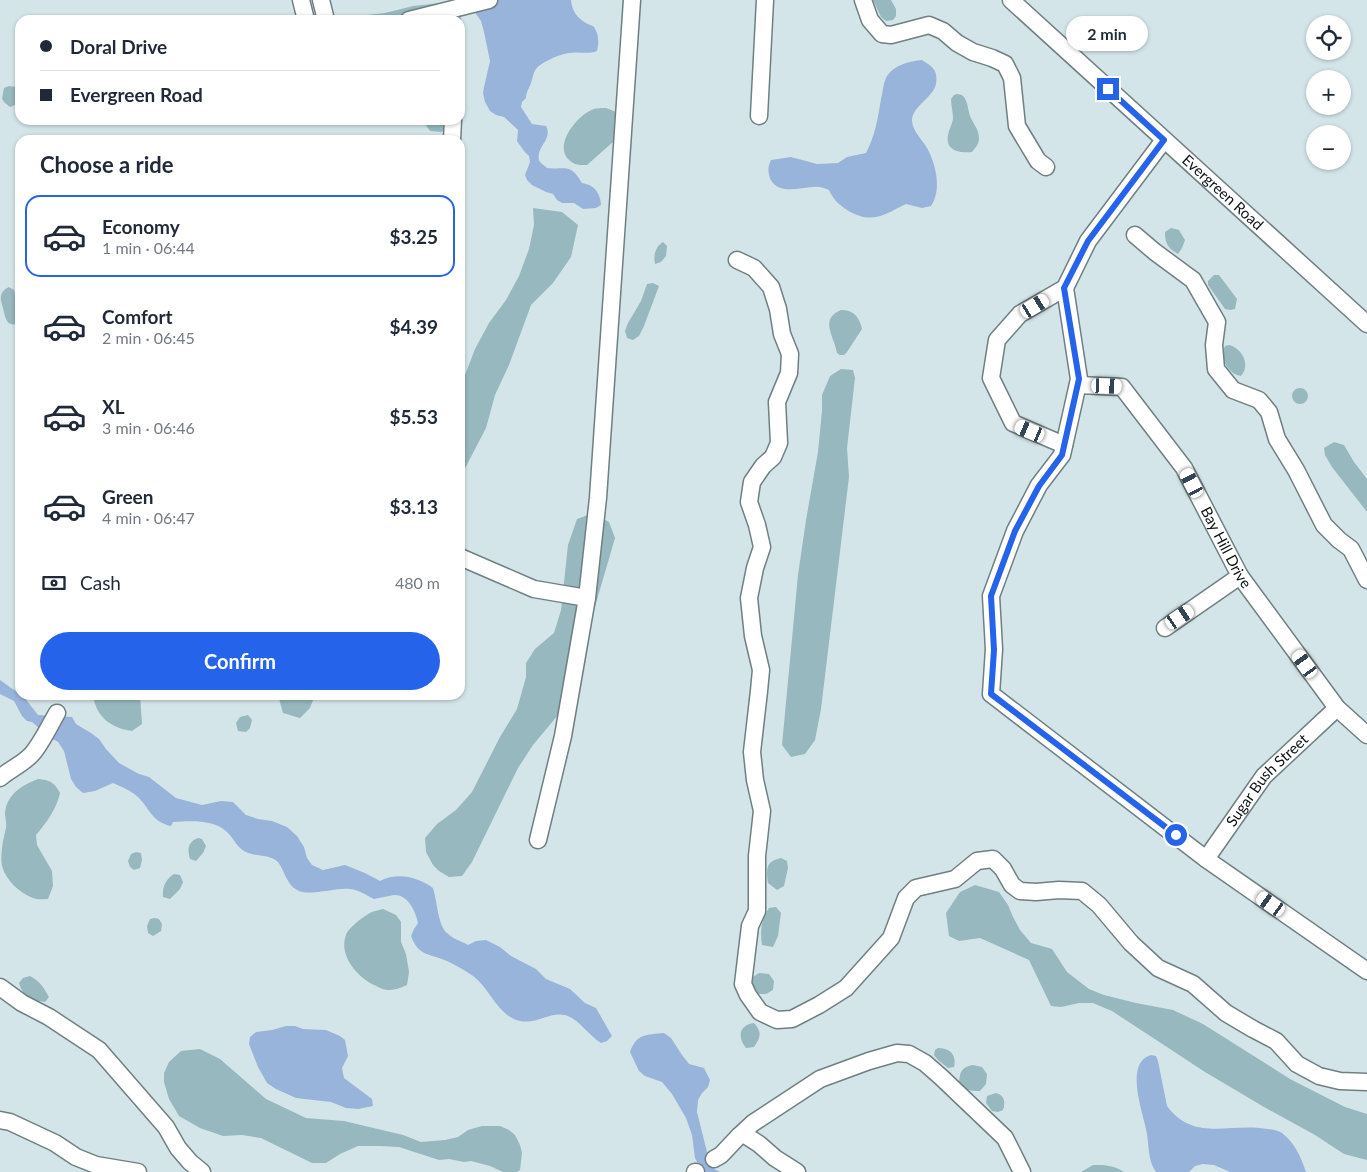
<!DOCTYPE html>
<html lang="en">
<head>
<meta charset="utf-8">
<style>
  :root { --surface:#fff; --page:#f2f2f3; --text:#1f2937; --muted:#747a83; --line:#e0e1e3; --accent:#2563eb }
  body { margin:0; font-family:Lato,sans-serif; background:var(--page); color:var(--text); height:100vh; display:flex; flex-direction:column; font-size:19px; white-space:nowrap }
  * { box-sizing:border-box; margin:0 }
  p { font-size:16px; color:var(--muted) }
  .icon { flex:none; width:28px; height:28px; fill:none; stroke:currentColor; stroke-width:2; stroke-linecap:round; stroke-linejoin:round }
  .map { position:relative; flex:1; overflow:hidden }
  .panel { position:absolute; left:15px; top:135px; width:450px; height:565px; display:flex; flex-direction:column; background:var(--surface); border-radius:15px; box-shadow:0 1px 4px #0004 }
  .panel>* { flex:none }
  .top-card { position:absolute; left:15px; top:15px; width:450px; height:110px; border-radius:15px; box-shadow:0 1px 4px #0004; display:grid; align-content:center; height:110px; padding:0 25px; background:var(--surface) }
  .buttons { position:absolute; left:1306px; top:15px; display:grid; gap:10px }
  .buttons a { display:grid; place-items:center; width:45px; height:45px; border-radius:50%; background:var(--surface); box-shadow:0 1px 4px #0004; font-size:25px }
  .end { position:absolute; width:22px; height:22px; margin:-11px; border:6px solid #2563eb; background:#fff; box-shadow:0 0 0 2px #fff }
  .from { border-radius:50% }
  .bubble { position:absolute; height:35px; border-radius:18px; background:var(--surface); box-shadow:0 1px 4px #0004; font-size:16px; font-weight:700; line-height:35px; text-align:center }
  .car { position:absolute; width:15px; height:30px; margin:-15px -8px; border-radius:6px; box-shadow:0 0 4px 1px #0007; background:linear-gradient(#fff 24%,#345 0 40%,#fff 0 76%,#345 0 86%,#fff 0) }
  .top-card b { display:flex; align-items:center; gap:18px; height:48px; font-size:19px }
  .top-card b+b { border-top:1px solid var(--line) }
  .top-card i { width:12px; height:12px; background:var(--text) }
  ul { padding:0; list-style:none }
  li { display:flex; align-items:center; gap:15px; height:82px; margin:0 10px 8px; padding:0 15px; border:2px solid transparent; border-radius:15px }
  li div { flex:1 }
  li b { display:block; font-size:19px }
  li em { font-style:normal; font-weight:700 }
  li.on { border-color:var(--accent) }
  li>.icon { width:45px; height:45px; stroke-width:1.5 }
  h2 { padding:0 25px; font-size:22px; line-height:60px }
  .pay { display:flex; align-items:center; gap:12px; height:55px; padding:0 25px; font-size:19px }
  .pay p { margin-inline-start:auto }
  .primary-button { display:flex; gap:10px; margin-top:auto; padding:10px 25px }
  .primary-button a { flex:1; height:58px; border-radius:30px; background:var(--accent); color:#fff; font-size:20px; font-weight:700; line-height:58px; text-align:center }
  .map>svg:first-child { display:block }
  .green { fill:#96b8be }
  .water { fill:#99b4da }
  .lines { fill:none; stroke-linecap:round; stroke-linejoin:round }
  .minor-casing { stroke:#707f82; stroke-width:19 }
  .minor { stroke:#fff; stroke-width:16 }
  .route { stroke:#2563eb; stroke-width:6 }
  .labels { text-anchor:middle; stroke-width:5; stroke-linejoin:round; paint-order:stroke }
  .street-label { font-size:15px; fill:#0c1213; stroke:#fff }
</style>
</head>
<body>
<div class="map">
<svg width="1367" height="1172" viewBox="0 0 1367 1172">
  <rect width="100%" height="100%" fill="#d4e5e9"/>
  <path class="green" d="M873,0H891L896,9V16L893,20L886,21L881,17Z
    M441,3L459,10L462,23L460,28V20H324L385,13L413,6Z
    M9,86L16,87L20,92V101L15,105L10,107L5,103L2,99L4,88Z
    M957,94C961,95 961,94 964,97C968,103 968,110 970,116C973,123 979,130 979,138C979,144 976,147 972,152C960,153 945,151 948,135C949,129 952,125 953,119C953,112 951,106 951,99L954,95Z
    M606,108L619,113L620,128L613,142L587,165C583,165 578,165 575,164C574,164 569,160 568,159C554,144 578,114 594,109C597,108 602,108 606,108Z
    M426,120H458L452,129L441,132L430,131L425,124Z
    M533,208L562,212L578,225L571,257L553,283L531,305L509,365L495,395L486,428L460,478V388L475,349L489,323L506,300L519,276L529,249L534,225Z
    M1171,228L1179,230L1185,240L1182,248L1178,254C1168,248 1165,244 1165,232Z
    M663,242L667,246L666,256L661,262L655,264C653,255 656,246 663,242Z
    M1214,275H1219L1237,299L1235,309L1230,310L1225,309L1208,285V281Z
    M653,283L659,286L644,326L639,336L633,340L627,338L625,331L628,323L641,301L647,284Z
    M9,287L14,290L20,311V322C7,330 5,317 3,308C2,304 0,299 1,296C2,291 5,289 9,287Z
    M841,310C853,309 860,318 862,329L847,352L844,355H840L837,353C834,336 819,319 841,310Z
    M1229,345C1242,348 1251,365 1241,376C1228,374 1219,358 1225,346Z
    M841,369L853,370L855,378L847,448L849,477L821,709L815,740L805,754L791,757L782,745L798,575L806,520L818,452L822,411V395L830,376Z
    M1292 396a8 8 0 1 1 16 0a8 8 0 1 1-16 0Z
    M1334,442L1344,445L1354,462L1367,479V512L1332,467L1325,455L1324,448Z
    M593,513L609,522L615,538L568,699L558,715L533,745L518,768L472,862L462,876L449,877L439,871L433,865L426,852L425,838L437,824L456,810L472,792L500,737L517,709L526,677V663L535,649L554,633L561,610L568,545L577,519Z
    M93,695H140L142,724L132,731C111,728 96,717 93,695Z
    M278,695H315L310,708L300,718L283,713Z
    M248,715L252,720L250,728L246,732L238,731L236,723L240,717Z
    M38,779C50,780 54,782 60,793C56,810 47,822 36,835L37,845L52,871L53,886L48,899C43,899 37,900 33,898C19,893 6,880 2,866C0,854 3,840 6,828C7,823 5,818 5,813C7,794 22,785 38,779Z
    M198,838L202,839L206,846L203,853L196,861L190,859C187,849 188,842 198,838Z
    M136,852L141,853L142,860L140,868L134,870L130,867L128,861L131,854Z
    M781,858L787,861L788,868L784,886L777,890L768,883C766,869 766,861 781,858Z
    M174,874L180,875L183,882L180,889L170,899L163,897C162,887 166,879 174,874Z
    M975,885L999,892L1008,905L1013,917L1020,930L1031,943L1052,949L1067,972L1089,989L1104,995L1136,1003L1173,1010L1203,1024L1290,1079L1345,1107L1367,1114V1160L1344,1154L1315,1135L1264,1107L1205,1072L1112,1011L1093,1003H1079L1061,1007L1051,1006L1029,960L980,938L959,941L949,936L946,913L960,892Z
    M776,907L781,913L778,936L773,947L762,945C760,932 761,919 769,908Z
    M383,909L396,915L401,922V942L406,954L409,972L407,985C401,988 394,990 388,990C382,990 375,985 370,983C354,973 339,954 346,935C348,928 365,915 372,912C375,911 379,910 383,909Z
    M155,918L159,919L162,924L161,931L153,936L148,933L147,926L150,919Z
    M759,973L769,974L774,981L773,990L766,994H759C752,989 750,986 753,977Z
    M30,976C40,981 44,988 49,997L45,1002C31,1000 23,997 19,983L23,978Z
    M754,1023C762,1032 761,1037 754,1047L746,1048C737,1037 739,1025 754,1023Z
    M938,1048C950,1048 957,1055 954,1067L948,1068L938,1060L934,1055L935,1050Z
    M200,1049L220,1059L266,1099L306,1118L344,1121L403,1135L421,1142L445,1140L458,1137L468,1130L482,1126H500L509,1130L515,1135L520,1145L522,1153L520,1170L517,1172H503L490,1166L471,1161L464,1162L449,1159L439,1160L399,1147L380,1146H358L340,1154L326,1163H312L261,1138L242,1135L223,1136L200,1128L179,1116L169,1099L164,1082V1073L169,1062L181,1051Z
    M973,1065L982,1067L987,1074L986,1084L980,1091C969,1091 966,1091 959,1082C960,1071 962,1067 973,1065Z
    M996,1093C1004,1095 1006,1102 1003,1110L998,1112L992,1111L986,1103L987,1096Z
    M1093,1165C1104,1165 1114,1165 1124,1172H1081Z"/>
  <path class="water" d="M476,0H571C572,11 577,18 586,23C588,24 593,26 594,27C599,34 599,44 597,51C587,55 579,51 569,53C560,54 542,62 537,68C533,72 533,78 531,83C529,89 526,92 526,98L522,102L521,107L532,124L546,126C554,139 533,149 540,162C542,164 545,166 547,168C567,170 570,163 582,183C585,184 588,184 591,186C597,189 601,198 601,205L596,208L583,209L574,203H562L557,200L553,194L546,192L532,185L527,180L525,175L530,162L529,156L524,151L517,141L518,130L504,117L496,115L490,111L485,102L483,93L484,87L490,61L484,32L481,21L476,14Z
    M922,60C933,67 938,70 936,84C933,98 912,106 912,121C913,132 922,139 927,148C936,164 942,190 931,206L922,208L906,204C883,215 872,225 847,210C838,204 833,199 829,190C824,188 819,186 813,187C799,188 774,196 769,175C768,168 768,167 771,160L791,157L817,164L838,163L847,157L866,153C875,136 878,118 881,99C883,92 883,83 887,76C894,65 910,61 922,60Z
    M0,680L24,697L38,715L72,717L76,724L91,733L99,739L106,749L119,763L139,774L149,777L176,798L202,805L221,801L233,802L246,815L258,819L272,821L287,827L297,836L304,847L307,858L312,865L323,870L345,865L365,873L380,881C398,872 417,877 433,888C437,900 438,926 447,933C453,939 461,941 468,945L476,941L486,940L500,947L511,956L536,969L546,979L570,989L585,1003L596,1008L612,1036L607,1041L601,1043C588,1035 579,1019 565,1015C548,1011 532,1029 512,1018C494,1008 488,985 470,974C463,969 455,965 447,961C429,953 419,957 411,936L414,929L418,923C416,912 408,894 394,895C388,896 380,898 374,899C366,895 359,890 350,889C336,887 309,897 297,890C287,885 284,870 278,862C270,854 256,857 246,852C238,849 234,839 228,833C215,819 190,821 173,822L171,826C152,822 150,809 138,797C130,790 122,787 113,783L95,791L83,793L76,787L71,779L64,751L58,742L49,737L32,722L27,721L22,716L14,701L0,694Z
    M286,1026H295L303,1029L326,1030L340,1036L345,1040L348,1056L342,1068L344,1078L372,1099L373,1106L358,1109L346,1108L331,1102L296,1098L276,1089L267,1083L258,1067L249,1044L250,1037L256,1032L272,1030Z
    M664,1033L671,1038L682,1055L689,1064L704,1068L710,1080L708,1087L702,1093L698,1100L697,1112L708,1156L714,1169L720,1172H702L695,1158L692,1135L686,1118L672,1094L662,1082L645,1076L639,1071L630,1052C637,1033 646,1035 664,1033Z
    M1151,1055L1156,1056L1158,1061L1167,1106C1192,1140 1225,1125 1259,1128C1267,1129 1275,1129 1282,1133C1295,1143 1301,1157 1306,1172H1230L1214,1165L1203,1164L1195,1166L1189,1172H1156C1148,1161 1149,1147 1147,1134C1144,1115 1123,1063 1151,1055Z"/>
  <g class="lines">
    <g class="minor-casing">
      <g id="minor">
        <path d="M301,0L306,20"/>
        <path d="M321,0L326,20"/>
        <path d="M863,0L870,20L882,34L891,35L929,25L943,31L957,43L973,52L992,58L1005,64L1012,78L1017,126L1038,161L1046,167"/>
        <path id="s1" d="M1011,0L1367,324"/>
        <path d="M409,20L489,0"/>
        <path d="M759,116L765,0"/>
        <path d="M452,140L453,120"/>
        <path d="M1164,140L1088,241L1065,288L1079,379L1062,455L1039,485L1015,531L991,596L994,649L991,694L1206,859L1367,971"/>
        <path d="M1135,235L1155,252L1193,280L1217,322L1214,345L1216,369L1233,390L1259,400L1269,412L1277,439L1296,470L1324,525L1339,540L1351,549L1367,580"/>
        <path d="M737,260L754,268L771,287L778,309L782,334L790,354L789,373L777,402L779,443L773,457L763,466L752,482L749,502L757,525L762,547L755,568L749,598L753,636L761,670L759,691L752,752L755,780L762,811L757,856V911L750,926L743,984L748,995L760,1012L777,1020L792,1019L819,1005L846,988L891,938L906,898L916,888L955,879L977,861L993,859L1003,869L1012,885L1020,891L1036,892L1059,890L1082,891L1099,905L1131,943L1158,968L1193,984L1226,1013L1253,1029L1276,1041L1297,1064L1319,1076L1340,1081L1367,1082"/>
        <path id="s2" d="M1078,385L1122,387L1184,468L1240,576L1337,708L1367,735"/>
        <path d="M1064,445L1013,423L991,378L997,340L1020,314L1065,288"/>
        <path d="M460,557L534,589L587,598"/>
        <path d="M1165,628L1240,576"/>
        <path d="M0,778C10,769 23,764 32,754C41,744 50,725 57,713"/>
        <path d="M538,840L563,736L587,598L598,498L632,0"/>
        <path id="s3" d="M1206,859L1264,776L1337,708"/>
        <path d="M0,987L22,1003L49,1017L99,1050L166,1127L178,1148L190,1162L202,1172"/>
        <path d="M0,1120L10,1122L55,1143L76,1157L96,1165L138,1172"/>
        <path d="M739,1136L753,1123L820,1079L869,1061L897,1053L909,1054L925,1063L941,1077L1005,1138L1022,1172"/>
        <path d="M714,1159L721,1155L739,1136L745,1135L759,1144L775,1158L797,1172"/>
        <path d="M695,1172H696"/>
      </g>
    </g>
    <use href="#minor" class="minor"/>
  </g>
  <g class="lines">
    <path class="route" d="M1108,89L1164,140L1088,241L1064,288L1079,379L1062,455L1039,486L1015,531L991,596L994,650L991,694L1176,835"/>
  </g>
  <g class="labels">
    <g class="street-label">
      <text dy="5" stroke="none"><textPath href="#s1" startOffset="286">Evergreen Road</textPath></text>
      <text dy="5" stroke="none"><textPath href="#s2" startOffset="236">Bay Hill Drive</textPath></text>
      <text dy="5" stroke="none"><textPath href="#s3" startOffset="100">Sugar Bush Street</textPath></text>
    </g>
  </g>
</svg>
<div class="buttons">
<a><svg class="icon" aria-label="locate" viewBox="0 0 24 24"><circle cx="12" cy="12" r="6"/><path d="M12 2v4M12 18v4M2 12h4M18 12h4"/></svg></a>
<a>+</a>
<a>−</a>
</div>
<i class="end from" style="left:1176px;top:835px"></i>
<i class="end" style="left:1108px;top:89px"></i>
<div class="bubble" style="left:1066px;top:16px;width:82px">2 min</div>
<i class="car" style="left:1035px;top:306px;rotate:59deg"></i>
<i class="car" style="left:1107px;top:386px;rotate:92deg"></i>
<i class="car" style="left:1030px;top:431px;rotate:293deg"></i>
<i class="car" style="left:1192px;top:483px;rotate:332deg"></i>
<i class="car" style="left:1180px;top:617px;rotate:56deg"></i>
<i class="car" style="left:1305px;top:664px;rotate:324deg"></i>
<i class="car" style="left:1271px;top:904px;rotate:305deg"></i>
<div class="top-card">
<b><i class="from"></i>Doral Drive</b>
<b><i></i>Evergreen Road</b>
</div>
<section class="panel">
<h2>Choose a ride</h2>
<ul>
<li class="on"><svg class="icon" aria-label="car" viewBox="0 0 24 24"><path d="M5 17H2v-5l4-1 3-4h7l3 4 3 1v5h-3M9 17h6M6 11h13"/><circle cx="7" cy="17" r="2"/><circle cx="17" cy="17" r="2"/></svg><div><b>Economy</b><p>1 min · 06:44</p></div><em>$3.25</em></li>
<li><svg class="icon" aria-label="car" viewBox="0 0 24 24"><path d="M5 17H2v-5l4-1 3-4h7l3 4 3 1v5h-3M9 17h6M6 11h13"/><circle cx="7" cy="17" r="2"/><circle cx="17" cy="17" r="2"/></svg><div><b>Comfort</b><p>2 min · 06:45</p></div><em>$4.39</em></li>
<li><svg class="icon" aria-label="car" viewBox="0 0 24 24"><path d="M5 17H2v-5l4-1 3-4h7l3 4 3 1v5h-3M9 17h6M6 11h13"/><circle cx="7" cy="17" r="2"/><circle cx="17" cy="17" r="2"/></svg><div><b>XL</b><p>3 min · 06:46</p></div><em>$5.53</em></li>
<li><svg class="icon" aria-label="car" viewBox="0 0 24 24"><path d="M5 17H2v-5l4-1 3-4h7l3 4 3 1v5h-3M9 17h6M6 11h13"/><circle cx="7" cy="17" r="2"/><circle cx="17" cy="17" r="2"/></svg><div><b>Green</b><p>4 min · 06:47</p></div><em>$3.13</em></li>
</ul>
<div class="pay"><svg class="icon" aria-label="cash" viewBox="0 0 24 24"><path d="M3 7h18v10H3z"/><circle cx="12" cy="12" r="2"/></svg>Cash<p>480 m</p></div>
<div class="primary-button"><a>Confirm</a></div>
</section>
</div>
</body>
</html>
